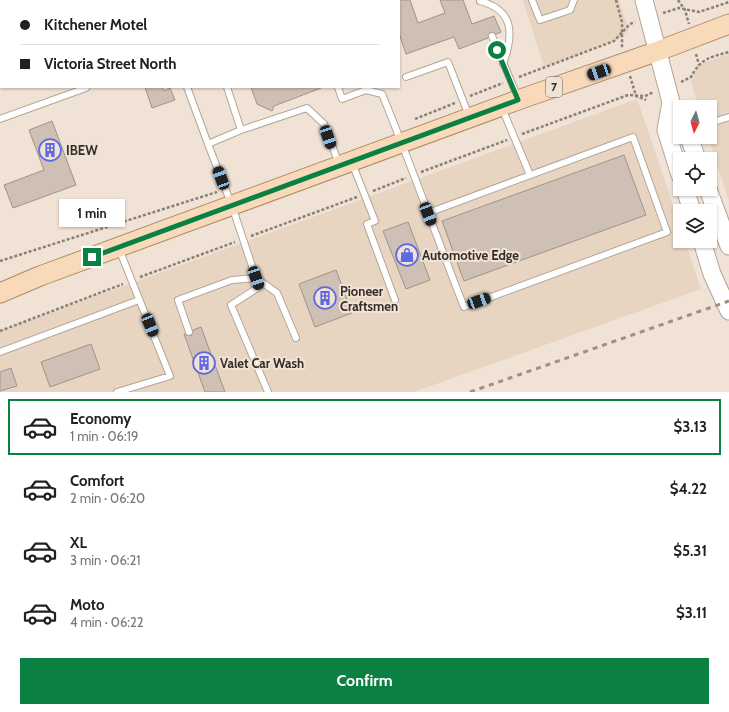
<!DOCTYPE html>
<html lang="en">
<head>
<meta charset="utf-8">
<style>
  :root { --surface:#fff; --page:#f6f6f6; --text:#202124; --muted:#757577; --line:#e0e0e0; --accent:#0b8043 }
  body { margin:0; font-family:Cabin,sans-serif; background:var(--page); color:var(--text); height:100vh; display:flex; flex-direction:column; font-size:15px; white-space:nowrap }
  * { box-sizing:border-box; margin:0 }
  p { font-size:13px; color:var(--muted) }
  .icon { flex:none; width:22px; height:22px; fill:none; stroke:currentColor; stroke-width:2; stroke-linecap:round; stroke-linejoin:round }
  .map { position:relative; height:392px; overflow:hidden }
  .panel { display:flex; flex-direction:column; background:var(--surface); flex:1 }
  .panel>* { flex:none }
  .top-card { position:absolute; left:0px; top:0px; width:400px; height:88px; box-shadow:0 1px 3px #0004; display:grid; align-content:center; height:88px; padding:0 20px; background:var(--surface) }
  .needle { width:26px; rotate:185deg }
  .controls { position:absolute; left:673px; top:100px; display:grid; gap:8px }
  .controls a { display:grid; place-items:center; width:44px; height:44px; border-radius:0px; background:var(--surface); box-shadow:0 1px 3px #0004; font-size:20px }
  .end { position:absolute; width:18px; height:18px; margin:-9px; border:5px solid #0b8043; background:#fff; box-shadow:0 0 0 2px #fff }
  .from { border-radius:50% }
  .bubble { position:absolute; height:28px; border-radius:0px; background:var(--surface); box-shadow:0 1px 3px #0004; font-size:13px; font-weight:800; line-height:28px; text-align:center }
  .car { position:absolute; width:12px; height:24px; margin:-12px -6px; border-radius:5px; box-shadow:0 0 3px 1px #0007; background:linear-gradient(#222 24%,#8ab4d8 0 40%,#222 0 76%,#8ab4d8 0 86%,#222 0) }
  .top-card b { display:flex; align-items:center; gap:14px; height:38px; font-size:15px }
  .top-card b+b { border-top:1px solid var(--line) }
  .top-card i { width:10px; height:10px; background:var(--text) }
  ul { padding:7px 0 0; list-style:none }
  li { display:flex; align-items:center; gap:12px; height:56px; margin:0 8px 6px; padding:0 12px; border:2px solid transparent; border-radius:0px }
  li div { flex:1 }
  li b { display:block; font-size:15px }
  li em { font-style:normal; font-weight:800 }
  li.current { border-color:var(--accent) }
  li>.icon { width:36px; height:36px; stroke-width:1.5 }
  .button { display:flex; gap:8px; margin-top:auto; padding:8px 20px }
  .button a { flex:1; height:46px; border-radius:0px; background:var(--accent); color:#fff; font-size:16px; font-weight:800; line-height:46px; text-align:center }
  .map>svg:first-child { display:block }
  .built { fill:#e7d5c2 }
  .building { fill:#cec0b4; stroke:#9f9387 }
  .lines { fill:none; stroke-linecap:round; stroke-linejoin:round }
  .service-casing { stroke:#b3a699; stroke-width:8 }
  .secondary-casing { stroke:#b3a699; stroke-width:19 }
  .primary-casing { stroke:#b08c69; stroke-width:21 }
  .path { stroke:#898077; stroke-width:2.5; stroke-dasharray:3 2; stroke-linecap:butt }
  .service { stroke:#fff; stroke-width:6 }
  .secondary { stroke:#fff; stroke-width:17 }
  .primary { stroke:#f8d9ba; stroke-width:19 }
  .rail { stroke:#9b9187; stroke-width:3; stroke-dasharray:5 5; stroke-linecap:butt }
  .route { stroke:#0b8043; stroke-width:5 }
  .labels { text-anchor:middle; stroke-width:4; stroke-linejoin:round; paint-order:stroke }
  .shield { fill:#f0e2d5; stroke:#6c645d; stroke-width:1 }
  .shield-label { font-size:12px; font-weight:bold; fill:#342e29 }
  .poi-label { font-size:13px; font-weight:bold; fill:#342e29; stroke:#f0e2d5; text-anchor:start }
</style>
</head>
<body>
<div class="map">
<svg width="729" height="392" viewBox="0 0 729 392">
  <rect width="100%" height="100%" fill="#f0e2d5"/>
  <path class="built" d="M523,0H619L629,30L618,39L544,67Z
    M729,54V201L708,137H710V107H698L691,81L698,65Z
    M637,99L680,225V241H685L701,289L414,392H0V331Z"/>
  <path class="building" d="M399,0H410L418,23L445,13L440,0H463L472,24L494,16L501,32L496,34L491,32L488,38L459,49L454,37L406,54L399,33Z
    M145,87H162L164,91L170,88L175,100L152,108Z
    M251,87H321V88L274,106L272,111L257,104Z
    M52,121L76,185L13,208L4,185L44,170L29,130Z
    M624,155L646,215L464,281L442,221Z
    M408,222L430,280L406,289L383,231Z
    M336,270L352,313L315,327L299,284Z
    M201,327L225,392H205L184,334L191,336L193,330Z
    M91,344L100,369L50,387L41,362Z
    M11,368L17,386L0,391V372Z"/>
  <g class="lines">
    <g class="service-casing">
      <path id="service" d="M156,0V1
        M532,0L540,20L570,10L574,0
        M272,1V0
        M480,1C514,10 514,34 503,64
        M492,36L518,98
        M406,77L448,62L469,116
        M187,87L208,144
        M227,87L241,130
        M338,87L342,99L366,90L382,94C411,164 436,236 464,307L667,232L633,137L428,213
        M502,108L530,175
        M0,119L86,88
        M710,123L729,117
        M352,163L375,221L367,224L395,300
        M189,332L178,300L232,280L256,278L277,293L296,338
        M0,352L139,300
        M117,392L170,376L119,249
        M268,392L231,305L259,287L232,206L208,144L241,130L307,108L324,124L339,164"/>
    </g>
    <g class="secondary-casing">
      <path id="secondary" d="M644,0L671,102L680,119
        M671,102L666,130L680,175
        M689,137L697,159
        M685,189L692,211
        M708,189L729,246
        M702,241L712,274L729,311"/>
    </g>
    <g class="primary-casing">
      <path id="primary" d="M0,293L40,276L518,100L658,51L729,24"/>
    </g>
    <path class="path" d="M616,0L622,22V48
      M678,0L685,10L689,24
      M663,13L679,8L699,12L729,2
      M696,54L699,65
      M630,76L636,96L646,100
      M519,77L614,41L630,24L635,22
      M681,82L691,77C700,59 710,57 729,52
      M470,96L503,83
      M415,119L455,103
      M522,134L628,95L645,96L654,92
      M421,172L507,140
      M373,191L406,178
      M251,236L357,197
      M0,261L217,192
      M140,277L235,242
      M0,331L123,284"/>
    <use href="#service" class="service"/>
    <use href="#secondary" class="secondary"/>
    <use href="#primary" class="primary"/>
    <path class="rail" d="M470,392L729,301"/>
  </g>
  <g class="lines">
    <path class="route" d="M92,257L518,100L497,50"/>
  </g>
  <defs>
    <g id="building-ring" transform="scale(1.15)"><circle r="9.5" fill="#f0e2d5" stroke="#5f6ae1" stroke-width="1.5"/><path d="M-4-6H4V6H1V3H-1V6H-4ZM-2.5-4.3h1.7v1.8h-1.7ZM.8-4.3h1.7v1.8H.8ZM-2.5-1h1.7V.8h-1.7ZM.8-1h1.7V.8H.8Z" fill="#5f6ae1"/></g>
    <g id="shop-ring" transform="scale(1.15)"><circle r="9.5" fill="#f0e2d5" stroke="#5f6ae1" stroke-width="1.5"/><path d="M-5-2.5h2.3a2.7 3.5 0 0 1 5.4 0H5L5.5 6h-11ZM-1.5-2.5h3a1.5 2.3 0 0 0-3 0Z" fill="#5f6ae1"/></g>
  </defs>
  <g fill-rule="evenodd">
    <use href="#building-ring" x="50" y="150"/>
    <use href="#shop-ring" x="407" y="255"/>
    <use href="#building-ring" x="325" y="298"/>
    <use href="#building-ring" x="204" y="363"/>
  </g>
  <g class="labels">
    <rect class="shield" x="546" y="77" width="16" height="20" rx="3"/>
    <g class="shield-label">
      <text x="554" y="91">7</text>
    </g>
    <g class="poi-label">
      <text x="66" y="155">IBEW</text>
      <text x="422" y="260">Automotive Edge</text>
      <text x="340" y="296">Pioneer<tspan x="340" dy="15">Craftsmen</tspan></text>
      <text x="220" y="368">Valet Car Wash</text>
    </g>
  </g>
</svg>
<div class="controls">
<a><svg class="needle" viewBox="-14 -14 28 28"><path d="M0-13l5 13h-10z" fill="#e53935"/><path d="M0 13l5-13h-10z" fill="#757577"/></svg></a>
<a><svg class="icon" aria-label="locate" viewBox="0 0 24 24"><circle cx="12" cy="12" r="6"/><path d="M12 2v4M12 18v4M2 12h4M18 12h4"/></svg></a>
<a><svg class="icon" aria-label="layers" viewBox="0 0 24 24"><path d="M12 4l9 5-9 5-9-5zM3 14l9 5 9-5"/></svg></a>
</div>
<i class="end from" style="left:497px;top:50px"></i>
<i class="end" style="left:92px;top:257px"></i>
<div class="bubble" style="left:59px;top:199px;width:66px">1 min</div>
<i class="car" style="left:599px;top:72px;rotate:251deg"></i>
<i class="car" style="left:328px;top:137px;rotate:161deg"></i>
<i class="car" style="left:221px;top:178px;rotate:340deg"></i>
<i class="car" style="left:428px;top:214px;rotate:159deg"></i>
<i class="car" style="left:256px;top:278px;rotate:161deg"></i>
<i class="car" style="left:479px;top:301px;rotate:70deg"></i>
<i class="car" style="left:150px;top:325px;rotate:158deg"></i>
<div class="top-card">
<b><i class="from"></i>Kitchener Motel</b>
<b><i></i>Victoria Street North</b>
</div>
</div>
<section class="panel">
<ul>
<li class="current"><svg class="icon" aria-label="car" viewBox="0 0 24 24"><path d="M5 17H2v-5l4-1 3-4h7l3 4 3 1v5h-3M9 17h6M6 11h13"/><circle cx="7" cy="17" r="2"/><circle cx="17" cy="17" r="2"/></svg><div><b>Economy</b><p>1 min · 06:19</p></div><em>$3.13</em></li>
<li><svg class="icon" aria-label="car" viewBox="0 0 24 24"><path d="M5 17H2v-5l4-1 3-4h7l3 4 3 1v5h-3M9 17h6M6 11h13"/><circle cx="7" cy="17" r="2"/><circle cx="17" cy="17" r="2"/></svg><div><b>Comfort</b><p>2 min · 06:20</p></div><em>$4.22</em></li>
<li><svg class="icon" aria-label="car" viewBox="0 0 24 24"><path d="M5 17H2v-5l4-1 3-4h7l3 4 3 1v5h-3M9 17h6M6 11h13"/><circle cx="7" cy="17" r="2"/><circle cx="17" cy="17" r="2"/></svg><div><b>XL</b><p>3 min · 06:21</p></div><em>$5.31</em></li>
<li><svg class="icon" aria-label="car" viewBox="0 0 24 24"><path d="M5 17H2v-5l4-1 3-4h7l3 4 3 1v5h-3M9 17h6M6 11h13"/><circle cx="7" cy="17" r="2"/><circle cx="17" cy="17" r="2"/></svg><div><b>Moto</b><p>4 min · 06:22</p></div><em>$3.11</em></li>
</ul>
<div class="button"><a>Confirm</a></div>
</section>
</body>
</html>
